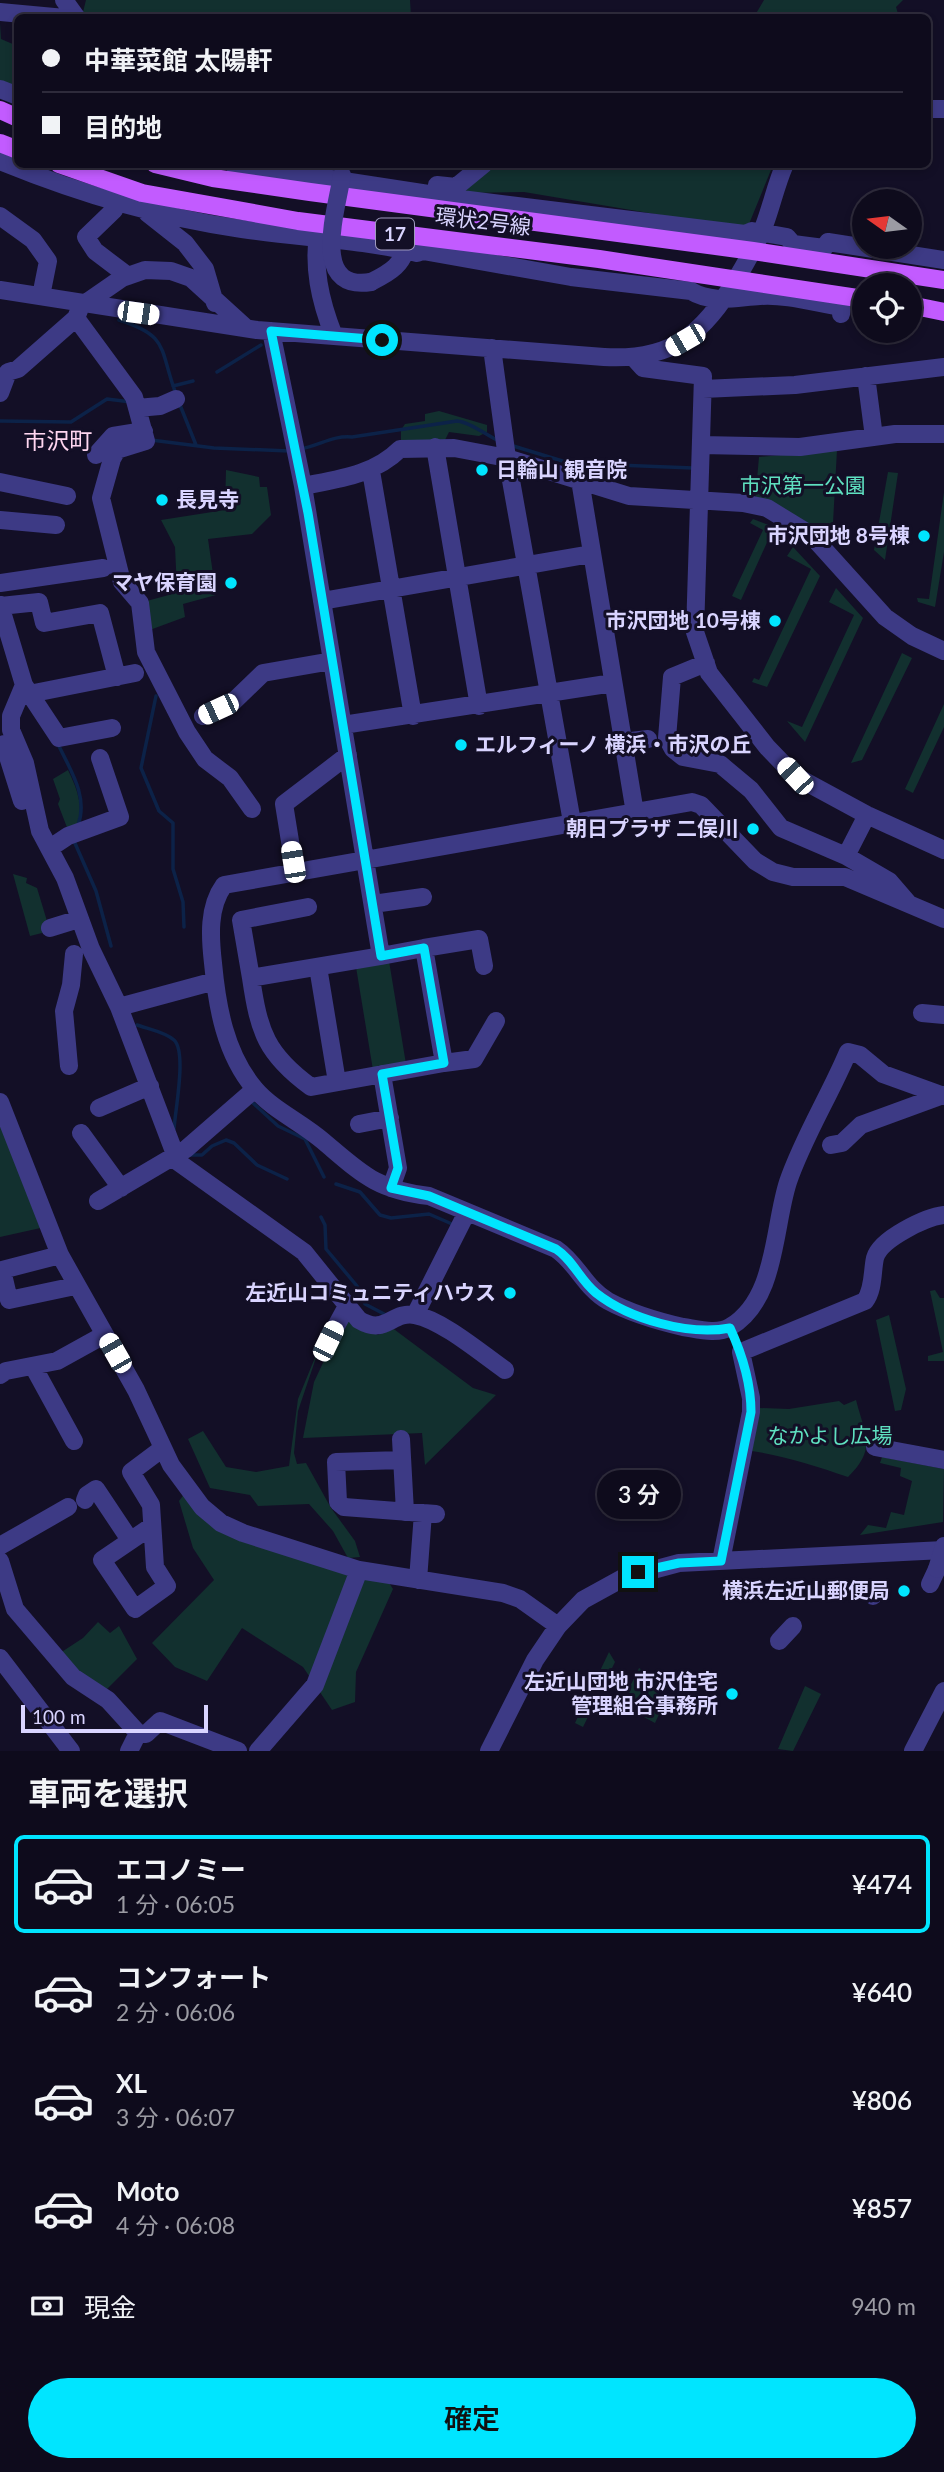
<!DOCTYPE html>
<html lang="ja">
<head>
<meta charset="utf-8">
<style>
  :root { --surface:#0e0b1c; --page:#1c1929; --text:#f1f3f6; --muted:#9b9ba3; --line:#2e2b3b; --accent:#00e5ff }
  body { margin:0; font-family:Lato,"Noto Sans JP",sans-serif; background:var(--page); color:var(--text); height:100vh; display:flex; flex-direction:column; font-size:26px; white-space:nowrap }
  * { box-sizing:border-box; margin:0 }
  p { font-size:23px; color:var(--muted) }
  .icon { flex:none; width:38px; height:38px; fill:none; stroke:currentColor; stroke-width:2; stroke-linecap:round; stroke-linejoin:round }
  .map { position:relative; height:1751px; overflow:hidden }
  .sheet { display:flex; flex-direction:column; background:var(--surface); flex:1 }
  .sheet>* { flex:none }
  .guide { position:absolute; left:14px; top:14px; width:917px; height:154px; border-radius:10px; box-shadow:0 4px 10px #0003,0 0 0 2px var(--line); display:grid; align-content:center; height:154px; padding:0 28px; background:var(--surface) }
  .needle { width:46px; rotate:284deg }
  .controls { position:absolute; left:852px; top:189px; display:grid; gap:14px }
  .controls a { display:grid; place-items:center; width:70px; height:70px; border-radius:50%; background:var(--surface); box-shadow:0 4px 10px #0003,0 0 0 2px var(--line); font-size:35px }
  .scale { position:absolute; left:21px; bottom:18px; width:187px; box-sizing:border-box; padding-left:7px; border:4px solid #d9d4ff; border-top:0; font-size:19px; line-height:24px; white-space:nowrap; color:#d9d4ff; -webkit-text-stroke:5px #130f26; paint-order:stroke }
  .end { position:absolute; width:32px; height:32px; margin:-16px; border:9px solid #00e5ff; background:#111; box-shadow:0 0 0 4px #111 }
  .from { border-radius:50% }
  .bubble { position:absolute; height:49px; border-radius:24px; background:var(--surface); box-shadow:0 4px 10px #0003,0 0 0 2px var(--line); font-size:23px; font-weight:600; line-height:49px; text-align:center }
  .car { position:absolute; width:21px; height:42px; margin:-21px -10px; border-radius:9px; box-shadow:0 0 5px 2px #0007; background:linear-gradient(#fff 24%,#345 0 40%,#fff 0 76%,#345 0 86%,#fff 0) }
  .guide b { display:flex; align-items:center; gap:24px; height:66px; font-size:26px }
  .guide b+b { border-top:2px solid var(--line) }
  .guide i { width:18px; height:18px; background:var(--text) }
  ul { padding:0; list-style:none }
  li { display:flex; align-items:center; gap:21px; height:98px; margin:0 14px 10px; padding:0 14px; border:4px solid transparent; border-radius:10px }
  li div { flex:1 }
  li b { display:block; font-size:26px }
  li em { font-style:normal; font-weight:600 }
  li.current { border-color:var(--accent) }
  li>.icon { width:63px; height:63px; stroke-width:1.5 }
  h2 { padding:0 28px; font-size:32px; line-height:84px }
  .pay { display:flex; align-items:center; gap:18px; height:77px; padding:0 28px; font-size:26px }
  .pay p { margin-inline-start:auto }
  .primary-button { display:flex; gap:14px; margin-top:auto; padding:14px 28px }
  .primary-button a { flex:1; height:80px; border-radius:42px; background:var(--accent); color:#111; font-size:28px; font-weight:600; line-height:80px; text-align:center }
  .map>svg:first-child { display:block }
  .green { fill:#12302f }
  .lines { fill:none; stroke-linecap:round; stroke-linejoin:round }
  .stream { stroke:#0c2248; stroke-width:3.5 }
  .minor { stroke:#3d3a85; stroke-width:18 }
  .major { stroke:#c25bff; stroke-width:18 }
  .minor-bridge { stroke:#3d3a85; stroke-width:18 }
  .route { stroke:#00e5ff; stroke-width:9 }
  .poi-dot { fill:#00e5ff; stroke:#130f26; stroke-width:2.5 }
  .labels { text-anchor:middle; stroke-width:6; stroke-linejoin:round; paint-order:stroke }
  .shield { fill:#130f26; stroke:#9e99be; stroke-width:2 }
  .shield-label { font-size:19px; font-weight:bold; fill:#d9d4ff }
  .street-label { font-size:21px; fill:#d9d4ff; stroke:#130f26 }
  .poi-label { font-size:21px; font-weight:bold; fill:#d9d4ff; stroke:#130f26; text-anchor:end }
  .park-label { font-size:21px; fill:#5fe0c0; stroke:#130f26 }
  .neighbourhood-label { font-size:23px; fill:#ffd6f0; stroke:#130f26 }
</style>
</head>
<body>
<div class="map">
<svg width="944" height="1751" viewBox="0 0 944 1751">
  <rect width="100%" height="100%" fill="#130f26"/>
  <path class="green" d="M86,0H410L411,17L31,18L83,12Z
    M764,0H903L896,7L899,17H754Z
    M0,23L1,39L15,45L17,40V95L0,87Z
    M495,165H773L749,224L744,229L524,192L462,193Z
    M439,411L487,425V432L479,436L449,432L445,440L401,443V430L405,424L425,421V414Z
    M837,450L833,523L825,543L755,502L759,457Z
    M226,470L259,477L260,487H267L271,515L252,534L208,539L216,595L183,604L185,617L147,631L143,602L180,592L177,589L175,547L161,520L225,510Z
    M888,472L898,473L885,560L874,550Z
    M944,492V552L935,607L918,602L917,598L929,599Z
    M753,519L774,527L741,600L732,596L763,530L750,523Z
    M793,547L820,576L767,687L752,682L754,678L759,680L811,569L787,556Z
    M836,588L863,618L805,742L787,721L802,727L854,615L829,602Z
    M902,653L912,658L862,760L851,763Z
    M944,704V727L913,793L905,789Z
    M68,770C77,789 84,805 77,826L68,830L58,804L60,799L53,779Z
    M13,874L27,878L26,883L37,888L50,931L30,936Z
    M389,961L406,1064L373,1070L356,967Z
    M0,1106L45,1227L0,1237Z
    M935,1290L940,1298H944V1361H928V1356L943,1352L930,1291Z
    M889,1315L906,1389L901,1410L895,1411L876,1320Z
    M344,1318L378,1335L391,1327L473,1388L496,1395L425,1465L422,1433L303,1438L314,1382Z
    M321,1343L298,1411L294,1453L297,1464L306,1463L331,1508L355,1541L360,1557L348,1558L333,1531L309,1504L258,1506L250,1495L210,1488L188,1439L203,1431L226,1467L256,1472L289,1466L298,1399Z
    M856,1400C865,1435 877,1449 848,1477C816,1466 785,1456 752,1451L759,1408L789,1409L839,1401L844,1405Z
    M882,1457L944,1469L943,1522L860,1535L868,1525L886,1528L891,1512L904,1515L912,1481L900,1476L901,1468L880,1463Z
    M185,1493L209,1520L386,1578L393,1589L356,1672L355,1702L332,1710L303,1667L242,1628L207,1681L175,1667L152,1643L214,1580L193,1548L179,1501Z
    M98,1622L110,1633L119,1626L137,1659L105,1691L57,1655L83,1638Z
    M609,1652L615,1662L583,1727L575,1723Z
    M639,1668L653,1675L663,1706L655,1723L621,1705Z
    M805,1686L821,1694L793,1751L778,1749Z"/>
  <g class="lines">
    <path class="stream" d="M119,320C170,336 159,349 176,394
      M217,372L261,345
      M173,386L193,381
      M180,405L196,445
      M0,421L71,422L107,399L131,402
      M151,440L214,448L289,451
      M510,445L605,474L617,465L693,468
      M300,449C319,446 333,435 352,437L457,421C470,422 486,435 499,441
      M156,696L141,768L159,811L173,823V869L183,902L184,927
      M57,742C69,768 89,796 78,825
      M74,841L96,891L111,946
      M137,1025C148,1029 165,1032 174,1040C187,1052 175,1111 174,1129
      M253,1103L278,1126L305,1139L324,1177
      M189,1155H202L212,1146L226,1140L234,1143L257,1165L287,1179
      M336,1184L360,1192L380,1215L391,1218L429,1214L452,1224
      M321,1217L325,1225L326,1249L357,1286L365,1304L386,1315"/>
    <path class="minor" d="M64,0L77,18
      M0,12L65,18
      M0,89L18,96
      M928,109H944
      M0,161C78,193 158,217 242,229C300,238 360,239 417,253L423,251L571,277L691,291C712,304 738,297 760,296C786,294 816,303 842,307L841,314
      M233,164L461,199L745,234L752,231L787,237L793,244L824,248L828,242L944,260
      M437,185L456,187L484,164
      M114,210L86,237L95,251L128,276
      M147,213L185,243L205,269L215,303
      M0,216L33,240L48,261L41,296
      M319,227C312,266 320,301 334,336
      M371,282C391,272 403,265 408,242
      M0,290L257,330L604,357C673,361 703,334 737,278C747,261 757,244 764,226C772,205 776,184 785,164
      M83,305L122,278L145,270L171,271L191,278L246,328
      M76,318L134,397L146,441L117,450L112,459L101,498L122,582L140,603L146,652L187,732L205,759L230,778L252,809
      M271,331L303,486L381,956L251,978C259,1032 266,1054 311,1087L444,1063L424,948L381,956
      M492,348L507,458L629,496L743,503L767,508L811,535L885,617L912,636L944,651
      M634,358L643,368L703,376L695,632L709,673L767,747L795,776L867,815L944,850
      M866,376L874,437
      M703,389L795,385L944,367
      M0,393L8,372L18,369L76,318L80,308
      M137,408L160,406L176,399
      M701,445L800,447L895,434H944
      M435,447L479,706
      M96,455L113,436L144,431
      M371,471L413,716
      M580,480L635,813
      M0,482L67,496
      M303,486C338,479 374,475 400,449L454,448L507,458L572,822
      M0,520L56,525
      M0,583L103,568
      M322,601L591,554
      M0,605L24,685L59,738L112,728
      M0,606L39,602L44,623L100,613L117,677
      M706,663L672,677L667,738L673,749L683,757L720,764L751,790L781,828L846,856L889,881L908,903
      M24,685L11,716V730L25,763L40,831L65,878L91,949L119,1007L178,1162L304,1252L359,1320C386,1336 391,1311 415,1315C442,1320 482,1354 505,1370
      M29,694L135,673
      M203,716L234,701L263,673L332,661
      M343,725L613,683
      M623,742L648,739
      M4,744L22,801
      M50,848L68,836L120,817L100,758
      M846,856L867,815
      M295,872L284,804L348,755
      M373,904L423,897
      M944,919L845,877H793L773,872L755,861L701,805L692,802L224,885C208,907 210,937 213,963C217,1006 225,1054 255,1089C273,1110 301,1122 323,1141C361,1173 376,1190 429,1196L556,1249C577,1263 585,1288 608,1301C632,1314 657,1321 683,1327C697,1329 717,1335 730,1327C777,1299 773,1228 788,1182C803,1138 830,1095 848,1052L860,1055L883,1074L944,1096
      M50,928L79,919
      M424,948L479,939L484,966
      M318,967L337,1082
      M251,978L241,920L308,907
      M119,1007L215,981
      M922,1013L944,1015
      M444,1063L474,1059L496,1021
      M69,1066L64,1011L71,985L74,954
      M382,1074L398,1168L391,1188
      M0,1102L60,1255L136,1390L171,1465L202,1507L221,1523L243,1533L359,1570L503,1593L520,1599L558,1626
      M99,1108L150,1086
      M359,1124L390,1118
      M81,1133L121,1188
      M831,1145L842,1143L861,1125L943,1095
      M98,1201L186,1149L255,1089
      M60,1255L2,1270L9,1300L75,1286
      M415,1315L466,1214
      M328,1341L347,1306
      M33,1366L74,1441
      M0,1375L6,1371L57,1361L104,1335
      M401,1439L405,1512
      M875,1447L944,1460
      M402,1460L336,1462L338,1502L344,1507L436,1514
      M85,1500L87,1495L96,1489L130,1540
      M152,1526L102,1560L135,1609L167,1586L155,1567L151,1505L131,1472L163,1448
      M0,1546L68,1507
      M0,1561L15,1609L73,1677L108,1700L138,1733L129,1751
      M721,1561L751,1412V1398L741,1352L865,1301C874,1289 872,1271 875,1258C880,1239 926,1217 944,1215
      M418,1580L423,1513
      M930,1584L937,1569
      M873,1596V1589
      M779,1641L793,1626
      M0,1658L71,1751
      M138,1733L146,1734L160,1721L238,1751
      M258,1751L315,1685L359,1570
      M489,1751L535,1660L558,1626L583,1600L623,1578L679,1563L944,1550
      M913,1751L944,1691"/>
    <path class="major" d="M0,110L18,118
      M0,143L18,150
      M59,164L142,193L298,221L599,259L864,299
      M155,164L213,178L310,192L753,251L944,280
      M910,305L944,312"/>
    <path class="minor-bridge" d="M342,175C337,209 309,292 371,282
      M937,1569L944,1546"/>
  </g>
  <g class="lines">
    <path class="route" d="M382,340L271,331L308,513L381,956L424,948L444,1063L382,1074L398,1168L391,1188L429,1196L556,1249C573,1260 580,1280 596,1293C629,1319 689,1336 730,1328C742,1354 751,1383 751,1412L721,1561L679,1563L638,1572"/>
  </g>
  <g class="poi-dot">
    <circle cx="482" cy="470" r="7"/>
    <circle cx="162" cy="500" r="7"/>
    <circle cx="924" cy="536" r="7"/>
    <circle cx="231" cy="583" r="7"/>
    <circle cx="775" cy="621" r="7"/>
    <circle cx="461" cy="745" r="7"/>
    <circle cx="753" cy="829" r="7"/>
    <circle cx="510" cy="1293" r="7"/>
    <circle cx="904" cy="1591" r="7"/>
    <circle cx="732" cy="1694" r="7"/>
  </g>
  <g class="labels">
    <rect class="shield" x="376" y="218.5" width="38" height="31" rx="5"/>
    <g class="shield-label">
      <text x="395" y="241">17</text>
    </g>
    <g class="street-label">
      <text transform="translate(483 222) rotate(7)" y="7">環状2号線</text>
    </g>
    <g class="poi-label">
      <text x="496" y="477" text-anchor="start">日輪山 観音院</text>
      <text x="176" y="507" text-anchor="start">長見寺</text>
      <text x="910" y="543">市沢団地 8号棟</text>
      <text x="217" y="590">マヤ保育園</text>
      <text x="761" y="628">市沢団地 10号棟</text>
      <text x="475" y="752" text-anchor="start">エルフィーノ 横浜・市沢の丘</text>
      <text x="739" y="836">朝日プラザ 二俣川</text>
      <text x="496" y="1300">左近山コミュニティハウス</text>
      <text x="890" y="1598">横浜左近山郵便局</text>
      <text x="718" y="1689">左近山団地 市沢住宅<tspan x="718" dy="24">管理組合事務所</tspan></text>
    </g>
    <g class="park-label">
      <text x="803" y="493">市沢第一公園</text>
      <text x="830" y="1443">なかよし広場</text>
    </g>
    <g class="neighbourhood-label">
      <text x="58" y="449">市沢町</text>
    </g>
  </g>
</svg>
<div class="controls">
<a><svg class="needle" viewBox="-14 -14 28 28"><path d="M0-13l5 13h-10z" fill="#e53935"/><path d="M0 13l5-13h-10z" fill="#9b9ba3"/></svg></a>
<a><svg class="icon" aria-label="locate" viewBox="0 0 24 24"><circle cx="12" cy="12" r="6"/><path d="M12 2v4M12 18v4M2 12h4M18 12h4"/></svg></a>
</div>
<div class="scale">100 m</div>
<i class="end from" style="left:382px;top:340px"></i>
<i class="end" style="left:638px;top:1572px"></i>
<div class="bubble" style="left:597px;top:1470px;width:84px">3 分</div>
<i class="car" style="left:138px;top:313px;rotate:98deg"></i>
<i class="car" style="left:685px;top:340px;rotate:240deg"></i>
<i class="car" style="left:218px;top:709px;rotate:245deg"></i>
<i class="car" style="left:795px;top:776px;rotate:317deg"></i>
<i class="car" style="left:293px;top:862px;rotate:351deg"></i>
<i class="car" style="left:328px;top:1341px;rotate:26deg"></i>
<i class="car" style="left:115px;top:1353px;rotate:330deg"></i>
<div class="guide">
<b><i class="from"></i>中華菜館 太陽軒</b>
<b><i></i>目的地</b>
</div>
</div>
<section class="sheet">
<h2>車両を選択</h2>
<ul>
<li class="current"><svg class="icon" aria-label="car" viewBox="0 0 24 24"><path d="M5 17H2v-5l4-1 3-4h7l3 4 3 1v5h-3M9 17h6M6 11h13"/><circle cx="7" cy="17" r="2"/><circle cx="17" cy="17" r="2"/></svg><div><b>エコノミー</b><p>1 分 · 06:05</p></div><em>¥474</em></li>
<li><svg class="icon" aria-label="car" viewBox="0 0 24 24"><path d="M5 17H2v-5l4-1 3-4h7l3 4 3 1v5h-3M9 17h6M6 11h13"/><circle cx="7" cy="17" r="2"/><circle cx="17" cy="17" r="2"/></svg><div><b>コンフォート</b><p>2 分 · 06:06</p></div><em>¥640</em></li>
<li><svg class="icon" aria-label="car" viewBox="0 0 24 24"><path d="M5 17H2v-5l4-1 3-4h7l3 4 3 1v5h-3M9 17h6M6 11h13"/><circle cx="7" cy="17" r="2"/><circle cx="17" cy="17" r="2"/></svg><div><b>XL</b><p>3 分 · 06:07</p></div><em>¥806</em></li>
<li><svg class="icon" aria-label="car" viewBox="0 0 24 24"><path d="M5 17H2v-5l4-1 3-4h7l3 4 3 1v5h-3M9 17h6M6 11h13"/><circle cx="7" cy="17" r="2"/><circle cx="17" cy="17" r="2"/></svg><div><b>Moto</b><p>4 分 · 06:08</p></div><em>¥857</em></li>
</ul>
<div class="pay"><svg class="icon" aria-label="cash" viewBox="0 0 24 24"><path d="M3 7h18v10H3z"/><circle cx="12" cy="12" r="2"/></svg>現金<p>940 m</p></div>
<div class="primary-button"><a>確定</a></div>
</section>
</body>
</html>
